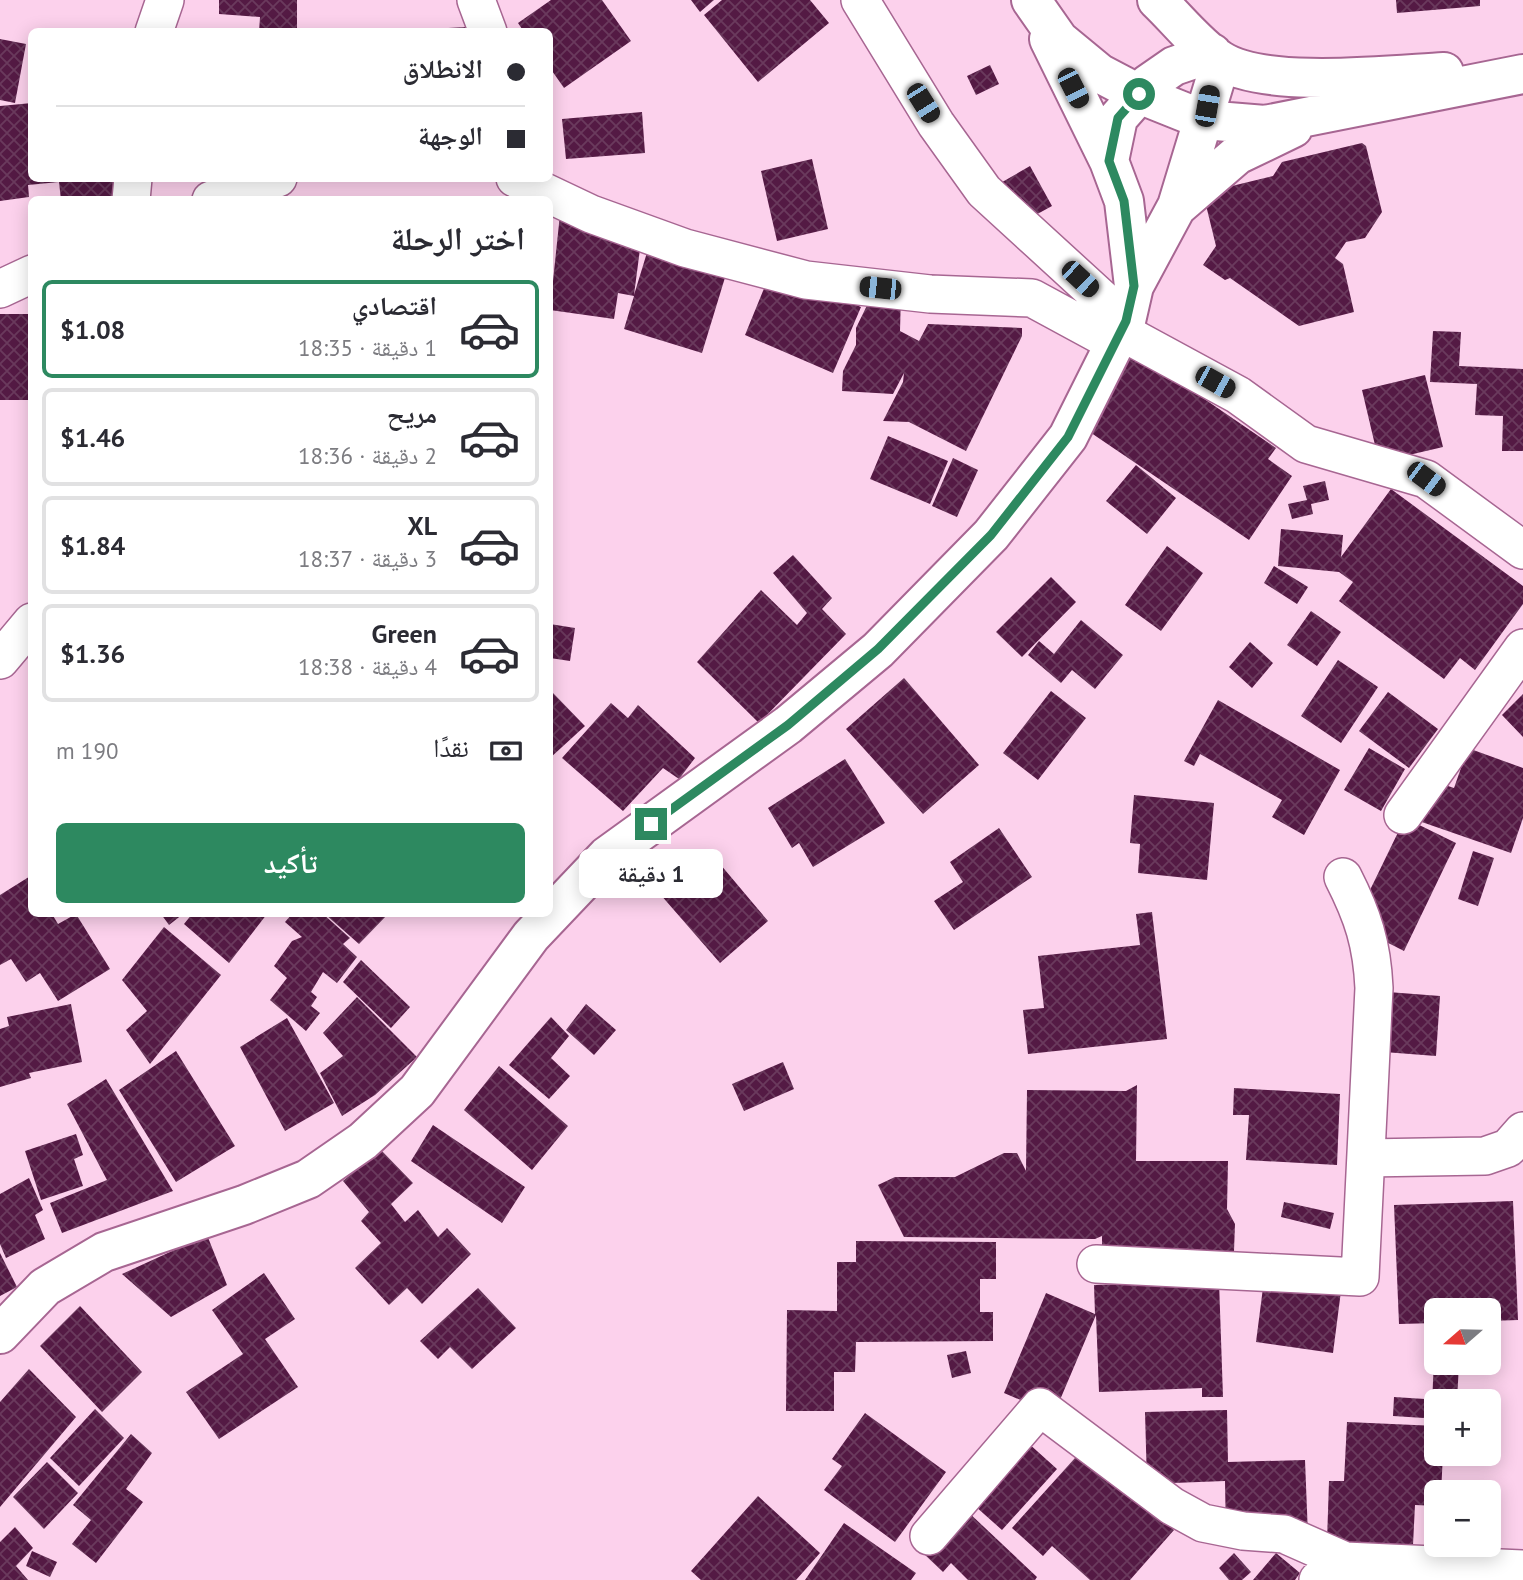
<!DOCTYPE html>
<html lang="ar">
<head>
<meta charset="utf-8">
<style>
  :root { --surface:#fff; --page:#f2f2f3; --text:#2b2b33; --muted:#7c7c81; --line:#e1e1e2; --accent:#2d8960 }
  body { margin:0; font-family:"PT Sans","Noto Naskh Arabic",sans-serif; background:var(--page); color:var(--text); direction:rtl; height:100vh; display:flex; flex-direction:column; font-size:26px; white-space:nowrap }
  * { box-sizing:border-box; margin:0 }
  p { font-size:23px; color:var(--muted) }
  .icon { flex:none; width:38px; height:38px; fill:none; stroke:currentColor; stroke-width:2; stroke-linecap:round; stroke-linejoin:round }
  .map { position:relative; flex:1; overflow:hidden; direction:ltr }
  .sheet { position:absolute; left:28px; top:196px; width:525px; height:721px; display:flex; flex-direction:column; background:var(--surface); border-radius:10px; box-shadow:0 4px 18px #0003; direction:rtl }
  .sheet>* { flex:none }
  .guide { position:absolute; left:28px; top:28px; width:525px; height:154px; border-radius:10px; box-shadow:0 4px 18px #0003; direction:rtl; display:grid; align-content:center; height:154px; padding:0 28px; background:var(--surface) }
  .needle { width:46px; rotate:250deg }
  .fabs { position:absolute; left:1424px; top:1298px; display:grid; gap:14px }
  .fabs a { display:grid; place-items:center; width:77px; height:77px; border-radius:10px; background:var(--surface); box-shadow:0 4px 18px #0003; font-size:35px }
  .end { position:absolute; width:32px; height:32px; margin:-16px; border:9px solid #2d8960; background:#fff; box-shadow:0 0 0 4px #fff }
  .from { border-radius:50% }
  .bubble { position:absolute; height:49px; border-radius:10px; background:var(--surface); box-shadow:0 4px 18px #0003; font-size:23px; font-weight:800; line-height:49px; text-align:center; direction:rtl }
  .car { position:absolute; width:21px; height:42px; margin:-21px -10px; border-radius:9px; box-shadow:0 0 5px 2px #0007; background:linear-gradient(#222 24%,#8ab4d8 0 40%,#222 0 76%,#8ab4d8 0 86%,#222 0) }
  .guide b { display:flex; align-items:center; gap:24px; height:66px; font-size:26px }
  .guide b+b { border-top:2px solid var(--line) }
  .guide i { width:18px; height:18px; background:var(--text) }
  ul { padding:0; list-style:none }
  li { display:flex; align-items:center; gap:21px; height:98px; margin:0 14px 10px; padding:0 14px; border:4px solid var(--line); border-radius:10px }
  li div { flex:1 }
  li b { display:block; font-size:26px }
  li em { font-style:normal; font-weight:800 }
  li.selected { border-color:var(--accent) }
  li>.icon { width:63px; height:63px; stroke-width:1.5 }
  h2 { padding:0 28px; font-size:32px; line-height:84px }
  .pay { display:flex; align-items:center; gap:18px; height:77px; padding:0 28px; font-size:26px }
  .pay p { margin-inline-start:auto }
  .button { display:flex; gap:14px; margin-top:auto; padding:14px 28px }
  .button a { flex:1; height:80px; border-radius:10px; background:var(--accent); color:#fff; font-size:28px; font-weight:800; line-height:80px; text-align:center }
  .map>svg:first-child { display:block }
  .building { fill:url(#building-cross-hatch) }
  .lines { fill:none; stroke-linecap:round; stroke-linejoin:round }
  .minor-casing { stroke:#a76692; stroke-width:40 }
  .secondary-casing { stroke:#a76692; stroke-width:42 }
  .minor { stroke:#fff; stroke-width:37 }
  .secondary { stroke:#fff; stroke-width:38 }
  .route { stroke:#2d8960; stroke-width:9 }
</style>
</head>
<body>
<div class="map">
<svg width="1523" height="1580" viewBox="0 0 1523 1580">
  <defs>
    <pattern id="building-cross-hatch" width="8" height="8" patternUnits="userSpaceOnUse" patternTransform="scale(1.75)"><rect width="8" height="8" fill="#541a44"/><path d="M0 0l8 8M0 8l8-8" fill="none" stroke="#6a3a5d"/></pattern>
  </defs>
  <rect width="100%" height="100%" fill="#fcd1ec"/>
  <path class="building" d="M219,0H297V32H259L260,17L219,14Z
    M551,0H602L631,41L564,88L550,68V32H524L518,23Z
    M691,0H714L700,12Z
    M722,0H810L829,23L758,82L704,15Z
    M1396,0H1480V6L1397,13Z
    M468,27L469,32H428V29Z
    M0,39L26,44L15,103L0,100Z
    M990,65L999,84L976,95L967,76Z
    M32,103V178H128L130,200H61L59,182L28,185L29,197L0,201V106Z
    M642,112L645,153L566,159L562,119Z
    M1362,143L1366,146L1382,212L1365,238L1346,242L1335,258L1343,264L1354,312L1299,326L1230,278L1225,280L1203,265L1216,246L1203,193L1273,176L1282,162Z
    M812,159L828,229L777,241L761,171Z
    M1030,166L1052,206L1019,224L997,185Z
    M560,214L643,226L634,295L649,246L727,271L702,353L624,329L634,296L618,293L614,319L550,310Z
    M772,269L861,307L833,373L745,335Z
    M873,293L901,294L900,331L919,341L928,324L1022,328V336L966,451L909,422L883,421L903,382L904,373L893,394L842,391L843,371L856,345V328Z
    M0,314H32V400H0Z
    M1433,331L1461,332L1459,366L1523,369V451H1502L1503,416L1475,415L1477,384L1430,382Z
    M1127,346L1276,448L1268,459L1292,476L1249,540L1075,422Z
    M1425,375L1443,447L1379,462L1362,390Z
    M888,436L948,461L930,504L870,479Z
    M953,458L978,470L957,517L932,506Z
    M1136,465L1176,498L1147,534L1106,501Z
    M1325,481L1329,500L1311,504L1313,514L1292,519L1288,504L1307,500L1303,486Z
    M1391,489L1523,586V604L1475,670L1460,658L1444,679L1339,601L1353,582L1339,572L1278,566L1281,529L1343,535L1341,557Z
    M1167,546L1203,573L1161,631L1125,605Z
    M793,555L832,598L822,609L846,634L759,723L697,662L761,590L797,625L807,613L773,573Z
    M1274,566L1308,587L1297,604L1264,583Z
    M1051,577L1076,602L1022,657L996,632Z
    M1311,611L1341,632L1317,666L1287,645Z
    M1081,620L1123,655L1095,689L1072,670L1061,683L1028,655L1039,641L1054,654Z
    M550,624L575,628L570,661L550,658Z
    M1250,642L1273,663L1252,688L1229,667Z
    M1338,660L1378,687L1341,743L1301,716Z
    M904,678L979,765L923,814L846,729Z
    M1051,691L1086,718L1038,780L1003,753Z
    M1388,692L1438,729L1409,768L1359,731Z
    M553,693L585,726L550,758V696Z
    M1523,694V737L1502,715Z
    M1218,700L1340,770L1304,835L1272,817L1282,800L1200,754L1194,766L1184,761Z
    M611,703L628,718L638,705L695,758L679,779L663,768L623,811L562,758Z
    M1454,743L1523,768V818L1511,853L1416,820L1430,780L1454,788L1461,768L1447,763Z
    M1369,748L1405,769L1381,811L1344,790Z
    M845,759L885,823L813,867L799,843L792,848L768,808Z
    M1134,795L1214,803L1207,880L1138,873L1140,844L1130,843Z
    M1405,818L1456,843L1404,951L1353,925Z
    M999,828L1032,877L954,930L934,901L963,882L950,862Z
    M709,851L768,921L720,963L660,894Z
    M1473,851L1494,858L1478,906L1458,899Z
    M32,875V914H52L58,924L76,914L110,969L58,1001L40,973L26,982L11,959L0,965V895Z
    M1152,912L1167,1039L1028,1054L1023,1010L1044,1008L1038,956L1140,945L1136,914Z
    M161,914H183L169,925Z
    M192,914H267L229,963L184,924Z
    M292,914H323L350,938L343,944L357,957L337,983L323,972L311,992L317,997L311,1006L320,1013L306,1031L270,1000L287,978L274,966L292,941L302,937L285,922Z
    M325,914H388L359,944Z
    M164,927L221,975L150,1064L126,1030L147,1011L122,980Z
    M361,960L410,1007L391,1028L343,982Z
    M1388,992L1440,996L1436,1056L1384,1052Z
    M357,997L417,1057L375,1095L342,1116L320,1073L343,1056L323,1033Z
    M71,1004L82,1062L29,1073L31,1078L0,1087V1029L9,1026L7,1017Z
    M586,1004L616,1030L594,1055L566,1030Z
    M551,1017L569,1036L551,1058L570,1076L549,1099L509,1065Z
    M287,1018L334,1103L285,1131L240,1047Z
    M176,1051L235,1146L176,1182L119,1090Z
    M783,1062L794,1089L744,1111L732,1084Z
    M499,1066L568,1126L532,1170L464,1110Z
    M106,1079L173,1191L62,1233L50,1203L107,1180L67,1104Z
    M1137,1085L1136,1161H1228L1227,1209L1235,1224L1234,1251H1156L1132,1254L1128,1246H1102V1236L1095,1239L904,1237L878,1185L895,1177H955L1004,1153H1017L1026,1171L1027,1090L1126,1091Z
    M1234,1088L1340,1094L1337,1165L1246,1160L1249,1115H1233Z
    M433,1125L525,1187L502,1223L411,1161Z
    M76,1134L83,1155L74,1159L83,1186L41,1200L25,1151Z
    M380,1149L413,1183L391,1204L405,1222L418,1210L438,1237L447,1228L471,1254L422,1304L407,1288L389,1305L355,1268L381,1243L361,1221L369,1212L343,1181Z
    M29,1178L43,1210L35,1215L45,1239L6,1258L0,1244V1194Z
    M1513,1201L1518,1320L1489,1321V1311H1437V1323L1399,1324L1394,1205Z
    M1284,1202L1334,1213L1330,1229L1281,1217Z
    M207,1235L227,1285L171,1317L122,1274Z
    M856,1241L996,1242V1279H980V1312H993V1341L856,1342L855,1372H834V1411H786L787,1310L837,1311V1262H856Z
    M0,1253L17,1287L0,1296Z
    M264,1273L295,1319L265,1339L298,1387L219,1439L186,1392L243,1354L212,1310Z
    M1264,1280L1341,1291L1333,1353L1256,1342Z
    M1219,1281L1223,1397H1202V1388L1099,1392L1096,1315L1054,1414L1004,1393L1046,1293L1095,1314L1094,1285Z
    M478,1288L516,1328L472,1369L450,1347L438,1359L420,1341Z
    M80,1306L142,1372L102,1412L40,1346Z
    M966,1351L971,1373L952,1378L947,1355Z
    M1434,1356L1437,1363H1459L1457,1402H1437V1408L1432,1407Z
    M29,1369L76,1417L0,1507V1402Z
    M1394,1397L1425,1399L1424,1418L1393,1416Z
    M95,1409L124,1438L79,1486L50,1458Z
    M1227,1410L1228,1462L1305,1460L1308,1535L1226,1537L1225,1481L1147,1484L1145,1412Z
    M865,1413L946,1472L895,1542L824,1490L842,1466L832,1459Z
    M1347,1422L1437,1426V1454H1443L1441,1493H1437V1506L1415,1505L1413,1545L1327,1541L1329,1481H1344Z
    M1017,1433L1057,1469L1002,1530L975,1506Z
    M131,1434L152,1453L126,1489L143,1502L96,1563L72,1544L91,1520L73,1505Z
    M1084,1448L1174,1530L1130,1580H1090L1052,1546L1043,1556L1012,1528Z
    M47,1462L78,1493L44,1529L13,1497Z
    M758,1496L820,1553L796,1580H701L691,1571Z
    M966,1510L1037,1577L1035,1580H968L951,1563L943,1572L924,1554Z
    M844,1523L916,1573L911,1580H805Z
    M15,1527L33,1548L16,1566L28,1580H0V1542Z
    M32,1551L57,1562L50,1577L26,1566Z
    M1234,1553L1251,1572L1242,1580H1229L1219,1568Z
    M1276,1553L1300,1573L1295,1580H1253Z"/>
  <g class="lines">
    <g class="minor-casing">
      <path id="minor" d="M476,0L488,32
        M860,0L936,124L984,191L1126,321
        M154,32L165,0
        M515,178L591,214L685,248L806,280L930,294L1032,298L1115,343
        M131,200L133,178
        M211,200L278,178
        M0,289L32,274
        M1120,331L1238,395L1306,444L1426,479L1523,550
        M0,660L32,622
        M1403,815L1523,648
        M1366,1158L1485,1156L1508,1148L1523,1131
        M1096,1264L1360,1277L1374,988C1372,944 1363,916 1343,877
        M929,1536L1040,1407L1172,1506L1203,1523L1243,1531L1284,1534L1345,1561
        M1318,1580L1345,1561L1523,1569"/>
    </g>
    <g class="secondary-casing">
      <path id="secondary" d="M1031,0L1059,40L1099,73L1139,94L1204,120L1265,125L1523,74
        M1157,0C1177,19 1197,45 1220,60C1265,89 1389,75 1444,72
        M1049,39L1109,161L1124,201L1134,286
        M1109,161L1118,118L1148,84L1174,66L1212,53
        M1179,205L1237,155L1293,128
        M0,1334L45,1287L104,1252L244,1205L308,1179L363,1141L417,1091L531,936L607,856L788,725L878,650L991,535L1068,437L1126,321L1134,286L1177,206L1221,61"/>
    </g>
    <use href="#minor" class="minor"/>
    <use href="#secondary" class="secondary"/>
  </g>
  <g class="lines">
    <path class="route" d="M651,824L788,725L878,649L991,535L1068,437L1126,321L1134,286L1124,201L1109,161L1118,118L1139,94"/>
  </g>
</svg>
<div class="fabs">
<a><svg class="needle" viewBox="-14 -14 28 28"><path d="M0-13l5 13h-10z" fill="#e53935"/><path d="M0 13l5-13h-10z" fill="#7c7c81"/></svg></a>
<a>+</a>
<a>−</a>
</div>
<i class="end from" style="left:1139px;top:94px"></i>
<i class="end" style="left:651px;top:824px"></i>
<div class="bubble" style="left:579px;top:849px;width:144px">1 دقيقة</div>
<i class="car" style="left:1073px;top:88px;rotate:153deg"></i>
<i class="car" style="left:923px;top:103px;rotate:148deg"></i>
<i class="car" style="left:1207px;top:106px;rotate:10deg"></i>
<i class="car" style="left:1080px;top:279px;rotate:133deg"></i>
<i class="car" style="left:880px;top:288px;rotate:276deg"></i>
<i class="car" style="left:1215px;top:382px;rotate:119deg"></i>
<i class="car" style="left:1426px;top:479px;rotate:127deg"></i>
<div class="guide">
<b><i class="from"></i>الانطلاق</b>
<b><i></i>الوجهة</b>
</div>
<section class="sheet">
<h2>اختر الرحلة</h2>
<ul>
<li class="selected"><svg class="icon" aria-label="car" viewBox="0 0 24 24"><path d="M5 17H2v-5l4-1 3-4h7l3 4 3 1v5h-3M9 17h6M6 11h13"/><circle cx="7" cy="17" r="2"/><circle cx="17" cy="17" r="2"/></svg><div><b>اقتصادي</b><p>1 دقيقة · 18:35</p></div><em>$1.08</em></li>
<li><svg class="icon" aria-label="car" viewBox="0 0 24 24"><path d="M5 17H2v-5l4-1 3-4h7l3 4 3 1v5h-3M9 17h6M6 11h13"/><circle cx="7" cy="17" r="2"/><circle cx="17" cy="17" r="2"/></svg><div><b>مريح</b><p>2 دقيقة · 18:36</p></div><em>$1.46</em></li>
<li><svg class="icon" aria-label="car" viewBox="0 0 24 24"><path d="M5 17H2v-5l4-1 3-4h7l3 4 3 1v5h-3M9 17h6M6 11h13"/><circle cx="7" cy="17" r="2"/><circle cx="17" cy="17" r="2"/></svg><div><b>XL</b><p>3 دقيقة · 18:37</p></div><em>$1.84</em></li>
<li><svg class="icon" aria-label="car" viewBox="0 0 24 24"><path d="M5 17H2v-5l4-1 3-4h7l3 4 3 1v5h-3M9 17h6M6 11h13"/><circle cx="7" cy="17" r="2"/><circle cx="17" cy="17" r="2"/></svg><div><b>Green</b><p>4 دقيقة · 18:38</p></div><em>$1.36</em></li>
</ul>
<div class="pay"><svg class="icon" aria-label="cash" viewBox="0 0 24 24"><path d="M3 7h18v10H3z"/><circle cx="12" cy="12" r="2"/></svg>نقدًا<p>190 m</p></div>
<div class="button"><a>تأكيد</a></div>
</section>
</div>
</body>
</html>
